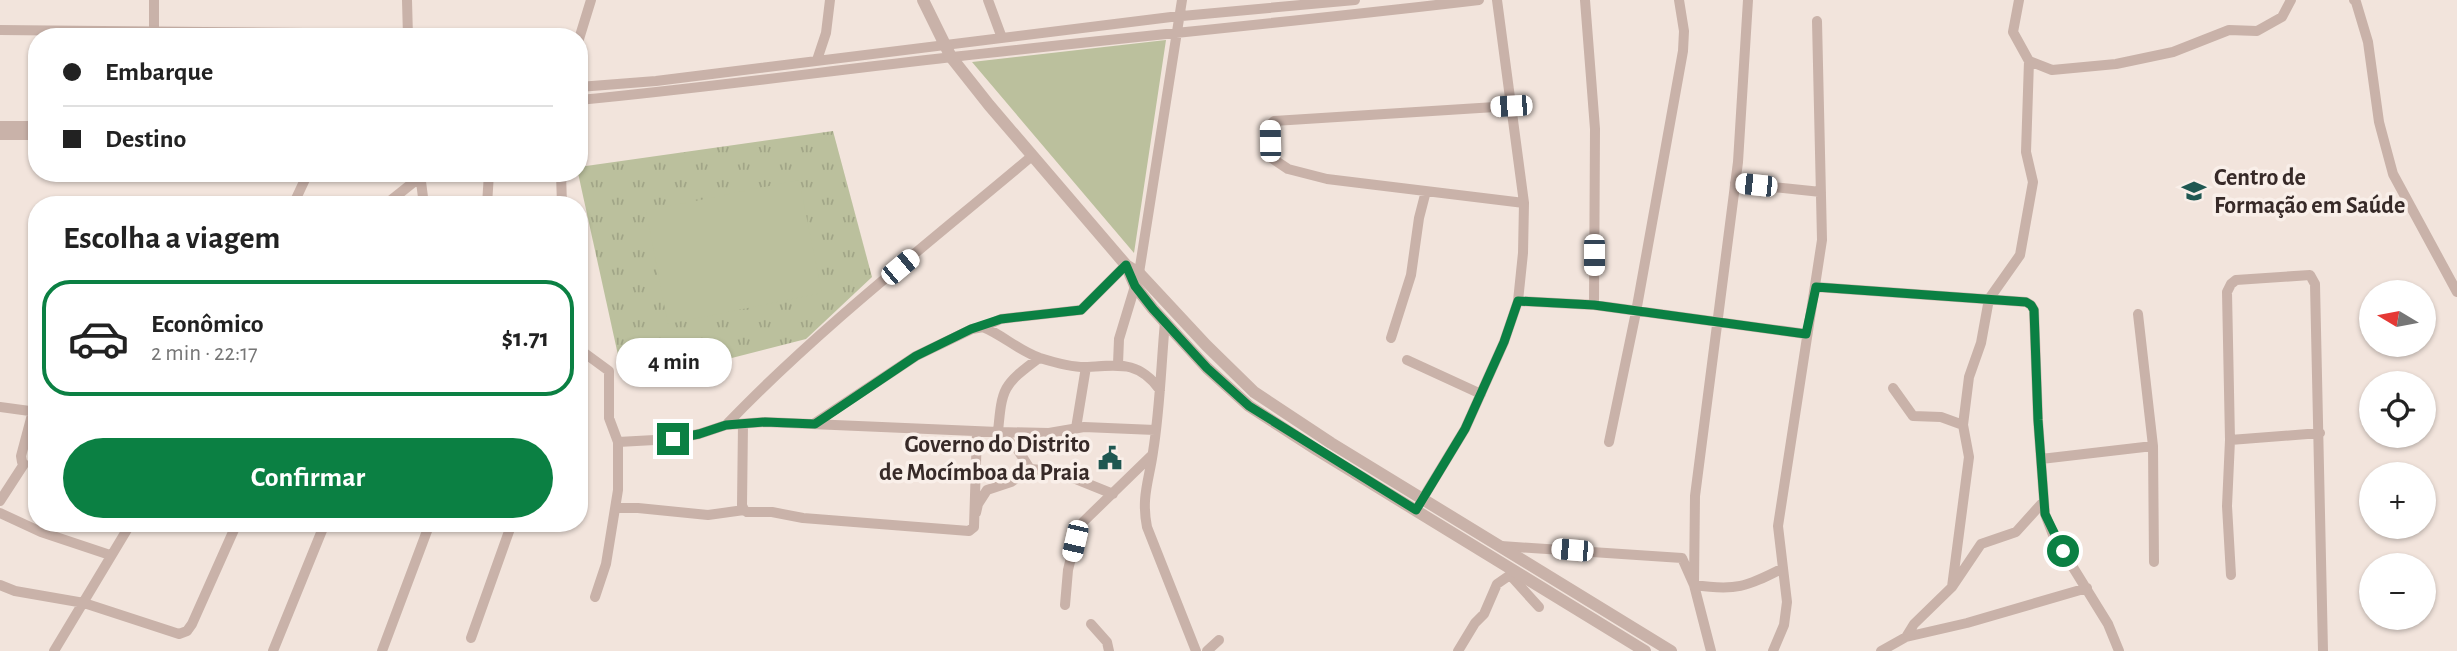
<!DOCTYPE html>
<html lang="pt">
<head>
<meta charset="utf-8">
<style>
  :root { --surface:#fff; --page:#f2f2f2; --text:#222; --muted:#767676; --line:#e0e0e0; --accent:#0b8043 }
  body { margin:0; font-family:"Alegreya Sans",sans-serif; background:var(--page); color:var(--text); height:100vh; display:flex; flex-direction:column; font-size:26px; white-space:nowrap }
  * { box-sizing:border-box; margin:0 }
  p { font-size:23px; color:var(--muted) }
  .icon { flex:none; width:38px; height:38px; fill:none; stroke:currentColor; stroke-width:2; stroke-linecap:round; stroke-linejoin:round }
  .map { position:relative; flex:1; overflow:hidden }
  .sheet { position:absolute; left:28px; top:196px; width:560px; height:336px; display:flex; flex-direction:column; background:var(--surface); border-radius:28px; box-shadow:0 2px 5px #0004 }
  .sheet>* { flex:none }
  .top-card { position:absolute; left:28px; top:28px; width:560px; height:154px; border-radius:28px; box-shadow:0 2px 5px #0004; display:grid; align-content:center; height:154px; padding:0 35px; background:var(--surface) }
  .needle { width:46px; rotate:280deg }
  .fabs { position:absolute; left:2359px; top:280px; display:grid; gap:14px }
  .fabs a { display:grid; place-items:center; width:77px; height:77px; border-radius:50%; background:var(--surface); box-shadow:0 2px 5px #0004; font-size:35px }
  .end { position:absolute; width:32px; height:32px; margin:-16px; border:9px solid #0b8043; background:#fff; box-shadow:0 0 0 4px #fff }
  .from { border-radius:50% }
  .bubble { position:absolute; height:49px; border-radius:24px; background:var(--surface); box-shadow:0 2px 5px #0004; font-size:23px; font-weight:600; line-height:49px; text-align:center }
  .car { position:absolute; width:21px; height:42px; margin:-21px -10px; border-radius:9px; box-shadow:0 0 5px 2px #0007; background:linear-gradient(#fff 24%,#345 0 40%,#fff 0 76%,#345 0 86%,#fff 0) }
  .top-card b { display:flex; align-items:center; gap:24px; height:66px; font-size:26px }
  .top-card b+b { border-top:2px solid var(--line) }
  .top-card i { width:18px; height:18px; background:var(--text) }
  ul { padding:0; list-style:none }
  li { display:flex; align-items:center; gap:21px; height:116px; margin:0 14px 10px; padding:0 21px; border:4px solid var(--line); border-radius:28px }
  li div { flex:1 }
  li b { display:block; font-size:26px }
  li em { font-style:normal; font-weight:600 }
  li.active { border-color:var(--accent) }
  li>.icon { width:63px; height:63px; stroke-width:1.5 }
  h2 { padding:0 35px; font-size:32px; line-height:84px }
  .action { display:flex; gap:14px; margin-top:auto; padding:14px 35px }
  .action a { flex:1; height:80px; border-radius:42px; background:var(--accent); color:#fff; font-size:28px; font-weight:600; line-height:80px; text-align:center }
  .map>svg:first-child { display:block }
  .grass { fill:url(#grass-tufts) }
  .park { fill:#bbc09d }
  .lines { fill:none; stroke-linecap:round; stroke-linejoin:round }
  .minor { stroke:#c9b2a9; stroke-width:10 }
  .tertiary { stroke:#c9b2a9; stroke-width:12 }
  .route { stroke:#0b8043; stroke-width:9 }
  .labels { text-anchor:middle; stroke-width:7; stroke-linejoin:round; paint-order:stroke }
  .poi-label { font-size:24px; font-weight:bold; fill:#372a28; stroke:#f9efe9; text-anchor:start }
</style>
</head>
<body>
<div class="map">
<svg width="2457" height="651" viewBox="0 0 2457 651">
  <defs>
    <pattern id="grass-tufts" width="24" height="20" patternUnits="userSpaceOnUse" patternTransform="scale(1.75)"><rect width="24" height="20" fill="#bbc09d"/><path d="M3 7l-1-3M5 7V3M7 7l1-3M15 17l-1-3M17 17v-4M19 17l1-3" fill="none" stroke="#a1a587"/></pattern>
  </defs>
  <rect width="100%" height="100%" fill="#f2e4dc"/>
  <path class="grass" d="M833,131L872,277L806,339L681,371L618,355L578,173L579,167Z"/>
  <path class="park" d="M1166,40L1134,253L972,62Z
    M799,180L822,293L668,324L646,211Z"/>
  <g class="lines">
    <path class="minor" d="M407,0L408,37
      M988,0L1002,38
      M1585,0L1595,129L1594,305
      M2354,0L2356,2L2368,42L2379,122L2393,174L2457,292
      M0,30L521,35L544,37
      M154,36V0
      M579,39L591,0
      M817,60L826,33L830,0
      M2029,61L2052,70L2116,64L2173,52L2229,30L2257,31L2282,17L2291,0
      M579,87L656,81L1171,17L1355,0
      M579,100C704,88 828,71 952,57C1128,37 1303,21 1479,0
      M1511,106L1274,121L1270,125V157L1288,169L1327,179L1524,203
      M0,126H37
      M0,135H37
      M561,173L562,205
      M420,174L424,205
      M1735,183L1821,192
      M127,205L132,201
      M293,205L308,173
      M385,205L425,173
      M487,205L489,173
      M1816,287L2026,302L2031,305L2034,310L2038,420L2045,514L2053,535L2108,624L2119,651
      M1518,301L1594,305L1806,334
      M2138,314L2153,446L2154,562
      M1165,322C1161,365 1160,409 1153,452C1149,481 1141,497 1147,527L1196,651
      M983,327L1001,319L1081,310L1126,265
      M1391,338L1411,275L1419,218L1426,191
      M579,349L609,371V418L618,442V490L606,564L595,597
      M1039,358C1003,385 1002,387 998,432L1016,447L1030,469L1056,471L1113,494
      M1407,360L1481,394
      M1118,364L1119,339L1139,273L1182,0
      M1893,388L1913,416L1941,417L1963,425
      M0,407L37,412
      M815,423L916,356L972,329L983,327C1003,335 1019,351 1040,358C1053,362 1074,368 1088,367C1120,365 1139,361 1160,390
      M743,424L742,505L744,510L747,512H772L803,518L969,531L974,527
      M726,425C818,329 930,242 1032,156
      M1076,428L1086,367
      M2230,440L2320,433
      M618,442L673,439L699,434L726,425L765,422L998,432L1049,433L1084,427L1155,430
      M1609,442L1636,312L1683,51L1684,31L1679,0
      M2041,459L2153,446
      M24,464L22,462L21,456L37,396
      M0,501L24,464
      M1420,503L1465,429L1504,342L1518,301L1523,253L1524,203L1497,0
      M616,508H638L708,515L744,510
      M0,513L41,532L110,555
      M976,513L978,504L987,490L1011,482L1030,469
      M495,523L510,528
      M974,527L977,432
      M1501,546L1682,558L1694,585C1736,591 1746,587 1783,568
      M2231,575L2227,506L2230,440L2227,292L2231,284L2236,280L2310,275L2315,284L2323,651
      M0,585L15,591L84,603L179,634L187,631L192,624L237,523
      M1952,587L1969,457L1963,425L1969,377L1981,343L1989,299L2020,255L2033,182L2026,152L2029,61L2013,32L2019,0
      M1065,605L1068,570L1075,541L1083,522L1152,455
      M1091,624L1107,642L1109,651
      M1906,637L1914,624L1952,587L1981,544L2016,532L2044,501
      M471,638L512,523
      M54,651L131,523
      M273,651L325,523
      M382,651L430,523
      M1207,651L1219,640
      M1458,651L1475,623L1484,614L1497,584L1510,575L1539,607
      M1711,651L1694,585L1695,496L1738,162L1748,0
      M1773,651L1784,625L1787,602L1778,526L1822,240L1817,21
      M1881,651L1906,637L1967,623L2087,588"/>
    <path class="tertiary" d="M923,0L951,57L989,105L1126,265L1135,286L1153,309L1207,368L1249,406L1317,450L1645,651
      M1126,265L1139,273L1206,345L1254,392L1331,443L1671,651"/>
  </g>
  <g class="lines">
    <path class="route" d="M673,439L699,434L726,425L765,422L815,424L916,356L971,329L1001,319L1081,310L1126,265L1135,286L1153,309L1207,368L1249,406L1416,510L1465,429L1504,342L1518,301L1594,305L1806,334L1816,287L2026,302L2031,305L2034,310L2038,420L2045,514L2063,551"/>
  </g>
  <defs>
    <g id="university-bare" transform="scale(1.89)"><path d="M0-5L7-2L0 1L-7-2ZM-4 1L0 2.5L4 1V4Q0 6-4 4Z" fill="#1f5751" stroke="#f9efe9" stroke-width="2.5" paint-order="stroke"/></g>
    <g id="civic-bare" transform="scale(1.89)"><path d="M-.6-6.5H3V-4.5H.6V-3L4-1V1h2V6H-6V1h2V-1L-.6-3ZM-1.2 2.5V6h2.4V2.5Z" fill="#1f5751" stroke="#f9efe9" stroke-width="2.5" paint-order="stroke"/></g>
  </defs>
  <g fill-rule="evenodd">
    <use href="#university-bare" x="2194" y="191"/>
    <use href="#civic-bare" x="1110" y="458"/>
  </g>
  <g class="labels">
    <g class="poi-label">
      <text x="2214" y="185">Centro de<tspan x="2214" dy="28">Formação em Saúde</tspan></text>
      <text x="1090" y="452" text-anchor="end">Governo do Distrito<tspan x="1090" dy="28">de Mocímboa da Praia</tspan></text>
    </g>
  </g>
</svg>
<div class="fabs">
<a><svg class="needle" viewBox="-14 -14 28 28"><path d="M0-13l5 13h-10z" fill="#e53935"/><path d="M0 13l5-13h-10z" fill="#767676"/></svg></a>
<a><svg class="icon" aria-label="locate" viewBox="0 0 24 24"><circle cx="12" cy="12" r="6"/><path d="M12 2v4M12 18v4M2 12h4M18 12h4"/></svg></a>
<a>+</a>
<a>−</a>
</div>
<i class="end from" style="left:2063px;top:551px"></i>
<i class="end" style="left:673px;top:439px"></i>
<div class="bubble" style="left:616px;top:338px;width:116px">4 min</div>
<i class="car" style="left:1511px;top:106px;rotate:267deg"></i>
<i class="car" style="left:1270px;top:141px;rotate:359deg"></i>
<i class="car" style="left:1756px;top:185px;rotate:276deg"></i>
<i class="car" style="left:1594px;top:255px;rotate:180deg"></i>
<i class="car" style="left:900px;top:267px;rotate:50deg"></i>
<i class="car" style="left:1075px;top:541px;rotate:193deg"></i>
<i class="car" style="left:1572px;top:550px;rotate:275deg"></i>
<div class="top-card">
<b><i class="from"></i>Embarque</b>
<b><i></i>Destino</b>
</div>
<section class="sheet">
<h2>Escolha a viagem</h2>
<ul>
<li class="active"><svg class="icon" aria-label="car" viewBox="0 0 24 24"><path d="M5 17H2v-5l4-1 3-4h7l3 4 3 1v5h-3M9 17h6M6 11h13"/><circle cx="7" cy="17" r="2"/><circle cx="17" cy="17" r="2"/></svg><div><b>Econômico</b><p>2 min · 22:17</p></div><em>$1.71</em></li>
</ul>
<div class="action"><a>Confirmar</a></div>
</section>
</div>
</body>
</html>
